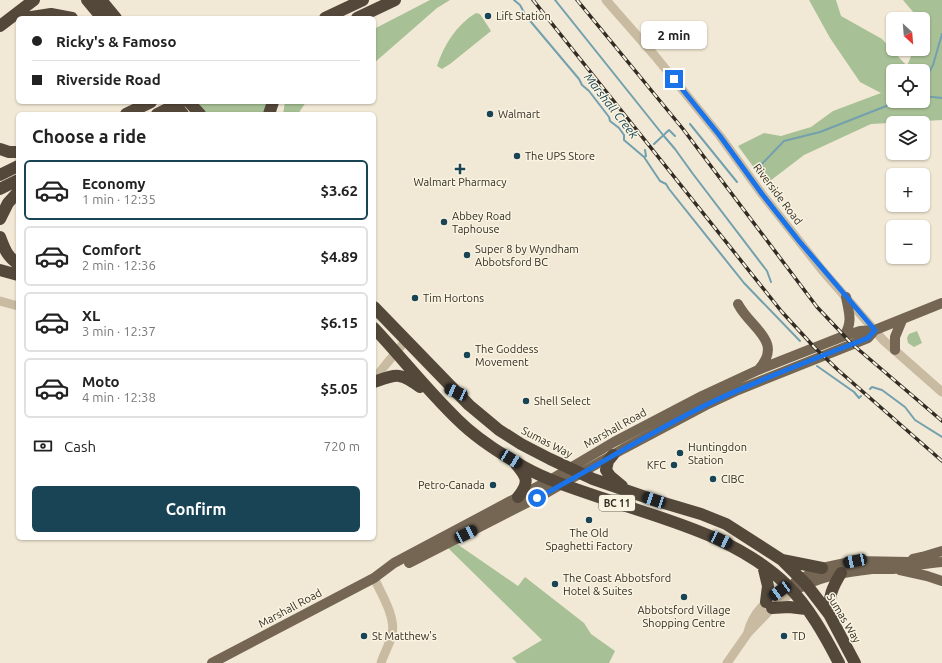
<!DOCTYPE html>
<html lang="en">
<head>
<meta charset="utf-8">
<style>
  :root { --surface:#fff; --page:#f6f6f6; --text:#222; --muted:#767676; --line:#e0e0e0; --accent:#194455 }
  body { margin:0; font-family:Ubuntu,sans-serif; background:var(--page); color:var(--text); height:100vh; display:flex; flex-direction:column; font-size:15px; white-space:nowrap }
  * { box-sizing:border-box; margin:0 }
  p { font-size:13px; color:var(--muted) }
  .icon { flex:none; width:22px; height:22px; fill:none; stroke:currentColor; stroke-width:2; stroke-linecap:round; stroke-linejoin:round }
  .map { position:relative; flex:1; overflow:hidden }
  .side { position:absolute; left:16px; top:112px; width:360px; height:428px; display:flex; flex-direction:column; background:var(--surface); border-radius:6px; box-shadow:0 1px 3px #0004 }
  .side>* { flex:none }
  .hud { position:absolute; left:16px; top:16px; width:360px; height:88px; border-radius:6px; box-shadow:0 1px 3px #0004; display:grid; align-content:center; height:88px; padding:0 16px; background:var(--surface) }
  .needle { width:26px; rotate:154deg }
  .buttons { position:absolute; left:886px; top:12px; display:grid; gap:8px }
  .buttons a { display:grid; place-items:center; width:44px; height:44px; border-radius:6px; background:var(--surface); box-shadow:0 1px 3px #0004; font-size:20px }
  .end { position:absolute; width:18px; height:18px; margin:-9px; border:5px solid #1a73e8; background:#fff; box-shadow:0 0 0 2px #fff }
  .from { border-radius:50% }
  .bubble { position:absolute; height:28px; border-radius:6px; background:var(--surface); box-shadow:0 1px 3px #0004; font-size:13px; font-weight:700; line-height:28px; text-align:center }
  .car { position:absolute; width:12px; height:24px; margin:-12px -6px; border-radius:5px; box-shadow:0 0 3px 1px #0007; background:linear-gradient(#222 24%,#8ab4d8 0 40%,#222 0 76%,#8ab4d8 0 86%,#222 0) }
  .hud b { display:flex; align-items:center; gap:14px; height:38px; font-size:15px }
  .hud b+b { border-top:1px solid var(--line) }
  .hud i { width:10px; height:10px; background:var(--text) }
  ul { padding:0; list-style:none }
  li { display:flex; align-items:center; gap:12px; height:60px; margin:0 8px 6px; padding:0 8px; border:2px solid var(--line); border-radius:6px }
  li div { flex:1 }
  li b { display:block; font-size:15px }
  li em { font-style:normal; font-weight:700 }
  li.current { border-color:var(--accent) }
  li>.icon { width:36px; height:36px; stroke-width:1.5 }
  h2 { padding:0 16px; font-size:18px; line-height:48px }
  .pay { display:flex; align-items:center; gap:10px; height:44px; padding:0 16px; font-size:15px }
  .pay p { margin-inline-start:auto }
  .primary-button { display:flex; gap:8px; margin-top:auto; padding:8px 16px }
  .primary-button a { flex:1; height:46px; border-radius:6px; background:var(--accent); color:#fff; font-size:16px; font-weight:700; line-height:46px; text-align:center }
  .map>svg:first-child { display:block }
  .green { fill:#a8c095; fill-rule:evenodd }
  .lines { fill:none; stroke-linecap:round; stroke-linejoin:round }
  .stream { stroke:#73a0ae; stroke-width:2 }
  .minor { stroke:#c9bba1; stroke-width:9 }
  .major { stroke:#756654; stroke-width:10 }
  .highway { stroke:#54483b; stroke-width:12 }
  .rail-casing { stroke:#332c24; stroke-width:3.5 }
  .rail { stroke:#f9f3e1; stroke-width:2; stroke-dasharray:6; stroke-linecap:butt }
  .highway-bridge { stroke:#54483b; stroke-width:12 }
  .route { stroke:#1a73e8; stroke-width:5 }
  .poi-dot { fill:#194455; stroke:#f9f3e1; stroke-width:1.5 }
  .labels { text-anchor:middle; stroke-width:3; stroke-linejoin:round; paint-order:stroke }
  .shield { fill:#f9f3e1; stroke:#6e685d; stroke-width:1 }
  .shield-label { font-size:10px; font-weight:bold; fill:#332c24 }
  .poi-label { font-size:11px; fill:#332c24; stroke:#f9f3e1; text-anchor:start }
  .street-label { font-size:11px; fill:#332c24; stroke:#f9f3e1 }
  .water-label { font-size:12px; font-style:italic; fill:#194455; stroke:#f9f3e1 }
</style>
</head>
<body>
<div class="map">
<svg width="942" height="663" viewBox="0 0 942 663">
  <rect width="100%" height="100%" fill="#f1e9d5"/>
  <path class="green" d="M430,0H450L437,8L374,63V29Z
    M809,0H836L841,16L882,39L907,66L914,49H923V19H919L903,0H942V120L871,124L804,155L766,184L738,146L764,133L781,136L811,127L833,111L881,93L860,82L830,38ZM893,71H923V101H893Z
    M476,13L480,14L491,31L450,64L442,69L437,66C444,45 456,25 476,13Z
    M203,102H267L265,114H207L199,104Z
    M285,102H306L298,114H283Z
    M917,331L922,343L914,347L908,343L907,338L909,334Z
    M457,544L518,586L525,577L584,623L591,634L615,651L609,663H517L512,658L542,640L448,548Z"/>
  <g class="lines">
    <path class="stream" d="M514,0L520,5L526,16L579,79L582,85L589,91L609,117L610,121L619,128L624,135V140L644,157L660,181L666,184L669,189L744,283L800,341
      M555,0L663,135L675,149L693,174L767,271L771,282
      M923,83L933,65L942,34
      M923,96L942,98
      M690,124L737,182
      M654,144L669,130L675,136
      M644,157L646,156L645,150
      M758,168L784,141L820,132L899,101
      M817,366L854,392L859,398L861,396
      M870,389L872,387L882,390L905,407L915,420L942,437"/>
    <path class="minor" d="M606,0L655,56L720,136L762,194L822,270L883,340L942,392
      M0,301L18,306
      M374,379L406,340
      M374,578C381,593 396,617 392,634C390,644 384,653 381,663
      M748,632C754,609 769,600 787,586
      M727,663L748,633L772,608L792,592"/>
    <path class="major" d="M738,304C750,328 784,341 759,369
      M844,336C853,322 849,313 846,297
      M895,350V337L902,320
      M913,559L922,557L942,551
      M409,563L548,492L623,449L706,405L738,390L868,338L875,330
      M900,570L927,576L942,581
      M795,582L822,568L855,561L909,562
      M792,592C817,577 844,572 872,569C879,569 886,569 893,569C910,567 926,563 942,562
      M212,663L374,578L394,563L550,480L614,442L702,396L758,370L844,336L860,331L875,330L942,303"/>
    <path class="highway" d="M87,0L102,18
      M101,0L116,18
      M25,18L51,14L72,18
      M325,18L363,0
      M357,18L395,0
      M0,26L34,0
      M173,102L183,114
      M189,102L200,114
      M126,114L151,102
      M269,114L273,102
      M0,149L9,152H18
      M0,175L18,166
      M0,189L18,180
      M0,219L8,203L18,192
      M0,237C5,250 7,256 18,264
      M0,270L18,275
      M374,307L469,405L499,430L521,444L550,459L593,479L654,500L701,514L726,524L782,560L806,584L829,614L855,663
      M374,328C402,358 428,391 458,420C476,438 501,454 524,467C549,481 578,490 605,499C669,521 737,537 787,585C809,607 825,636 839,663
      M374,382C397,374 400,372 420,387
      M613,455L608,461L606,470L610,476L622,486
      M516,464C527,477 530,482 518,497
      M782,560L822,568
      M763,565L768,586L766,602
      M772,608L789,607L806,609
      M829,614C829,595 832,588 841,573"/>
    <g class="rail-casing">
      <path id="rail" d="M533,0L782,312L815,348L838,370L942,461
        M577,0L683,129L817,307L852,344L942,421"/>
    </g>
    <use href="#rail" class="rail"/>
    <path class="highway-bridge" d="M157,114L181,102"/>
  </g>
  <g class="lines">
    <path class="route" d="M537,498C594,468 649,433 708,404C760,379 814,359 868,338L875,330L799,241L762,194L720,136L674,79"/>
  </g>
  <g class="poi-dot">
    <circle cx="488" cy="16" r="4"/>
    <circle cx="490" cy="114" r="4"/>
    <circle cx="517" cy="156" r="4"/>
    <path d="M458 163h4v4h4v4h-4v4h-4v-4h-4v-4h4z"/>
    <circle cx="444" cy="222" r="4"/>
    <circle cx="467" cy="255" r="4"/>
    <circle cx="415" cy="298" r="4"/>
    <circle cx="467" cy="355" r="4"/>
    <circle cx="526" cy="401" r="4"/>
    <circle cx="680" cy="453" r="4"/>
    <circle cx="674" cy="465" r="4"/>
    <circle cx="713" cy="479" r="4"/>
    <circle cx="493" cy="485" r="4"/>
    <circle cx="589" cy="520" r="4"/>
    <circle cx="555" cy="584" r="4"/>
    <circle cx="684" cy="597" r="4"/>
    <circle cx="364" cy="636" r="4"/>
    <circle cx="784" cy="636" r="4"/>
  </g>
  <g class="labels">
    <rect class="shield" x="599" y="495" width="36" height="16" rx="3"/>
    <g class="shield-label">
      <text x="617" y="507">BC 11</text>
    </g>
    <g class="poi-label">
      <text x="496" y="20">Lift Station</text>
      <text x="498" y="118">Walmart</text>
      <text x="525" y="160">The UPS Store</text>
      <text x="460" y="186" text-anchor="middle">Walmart Pharmacy</text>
      <text x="452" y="220">Abbey Road<tspan x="452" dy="13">Taphouse</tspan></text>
      <text x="475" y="253">Super 8 by Wyndham<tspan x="475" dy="13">Abbotsford BC</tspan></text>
      <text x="423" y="302">Tim Hortons</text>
      <text x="475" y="353">The Goddess<tspan x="475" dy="13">Movement</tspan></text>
      <text x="534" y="405">Shell Select</text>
      <text x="688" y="451">Huntingdon<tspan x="688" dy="13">Station</tspan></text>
      <text x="666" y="469" text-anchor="end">KFC</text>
      <text x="721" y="483">CIBC</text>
      <text x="485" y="489" text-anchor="end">Petro-Canada</text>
      <text x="589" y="537" text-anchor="middle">The Old<tspan x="589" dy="13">Spaghetti Factory</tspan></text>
      <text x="563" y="582">The Coast Abbotsford<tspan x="563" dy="13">Hotel &amp; Suites</tspan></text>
      <text x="684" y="614" text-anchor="middle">Abbotsford Village<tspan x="684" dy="13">Shopping Centre</tspan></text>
      <text x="372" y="640">St Matthew's</text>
      <text x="792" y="640">TD</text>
    </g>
    <g class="street-label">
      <text transform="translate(778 194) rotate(53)" y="4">Riverside Road</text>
      <text transform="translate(615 428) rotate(-29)" y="4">Marshall Road</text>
      <text transform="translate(547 442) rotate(27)" y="4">Sumas Way</text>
      <text transform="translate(290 608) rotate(-28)" y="4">Marshall Road</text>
      <text transform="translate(844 618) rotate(59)" y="4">Sumas Way</text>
    </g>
    <g class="water-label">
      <text transform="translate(611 106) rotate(52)" y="4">Marshall Creek</text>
    </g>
  </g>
</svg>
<div class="buttons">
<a><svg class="needle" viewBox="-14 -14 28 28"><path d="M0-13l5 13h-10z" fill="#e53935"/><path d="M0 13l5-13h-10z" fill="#767676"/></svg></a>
<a><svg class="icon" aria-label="locate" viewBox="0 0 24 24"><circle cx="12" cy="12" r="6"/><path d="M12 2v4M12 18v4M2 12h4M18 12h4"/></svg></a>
<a><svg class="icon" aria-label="layers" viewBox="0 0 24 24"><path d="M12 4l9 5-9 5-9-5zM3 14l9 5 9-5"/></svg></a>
<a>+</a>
<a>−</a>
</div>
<i class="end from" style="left:537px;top:498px"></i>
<i class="end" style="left:674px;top:79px"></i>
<div class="bubble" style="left:641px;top:21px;width:66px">2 min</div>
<i class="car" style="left:456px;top:392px;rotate:294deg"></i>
<i class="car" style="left:511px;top:459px;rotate:121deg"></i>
<i class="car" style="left:654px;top:500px;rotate:289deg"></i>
<i class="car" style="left:466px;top:534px;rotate:64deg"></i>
<i class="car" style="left:721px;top:540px;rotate:115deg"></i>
<i class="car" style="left:855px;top:561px;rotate:258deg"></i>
<i class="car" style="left:780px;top:591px;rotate:234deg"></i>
<div class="hud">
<b><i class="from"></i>Ricky's &amp; Famoso</b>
<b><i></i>Riverside Road</b>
</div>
<section class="side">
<h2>Choose a ride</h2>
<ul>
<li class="current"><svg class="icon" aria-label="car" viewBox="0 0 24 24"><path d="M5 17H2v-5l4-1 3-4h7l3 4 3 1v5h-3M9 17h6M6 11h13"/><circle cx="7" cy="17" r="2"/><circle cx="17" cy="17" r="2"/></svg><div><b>Economy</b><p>1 min · 12:35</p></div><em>$3.62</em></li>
<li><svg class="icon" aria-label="car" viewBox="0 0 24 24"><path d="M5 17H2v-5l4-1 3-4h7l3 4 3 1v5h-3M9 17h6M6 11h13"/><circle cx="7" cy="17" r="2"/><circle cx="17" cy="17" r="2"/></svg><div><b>Comfort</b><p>2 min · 12:36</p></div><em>$4.89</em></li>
<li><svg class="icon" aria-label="car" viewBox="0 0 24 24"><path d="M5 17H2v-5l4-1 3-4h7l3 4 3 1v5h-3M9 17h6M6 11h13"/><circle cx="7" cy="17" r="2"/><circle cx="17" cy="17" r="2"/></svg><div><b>XL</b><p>3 min · 12:37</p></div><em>$6.15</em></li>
<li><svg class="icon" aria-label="car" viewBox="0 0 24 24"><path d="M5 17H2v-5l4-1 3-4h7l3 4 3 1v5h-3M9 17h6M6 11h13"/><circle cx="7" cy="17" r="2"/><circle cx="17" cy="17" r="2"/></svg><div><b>Moto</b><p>4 min · 12:38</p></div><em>$5.05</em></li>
</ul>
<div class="pay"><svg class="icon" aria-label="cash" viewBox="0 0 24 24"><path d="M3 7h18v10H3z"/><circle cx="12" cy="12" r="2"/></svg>Cash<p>720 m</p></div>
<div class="primary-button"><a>Confirm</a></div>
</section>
</div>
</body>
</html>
